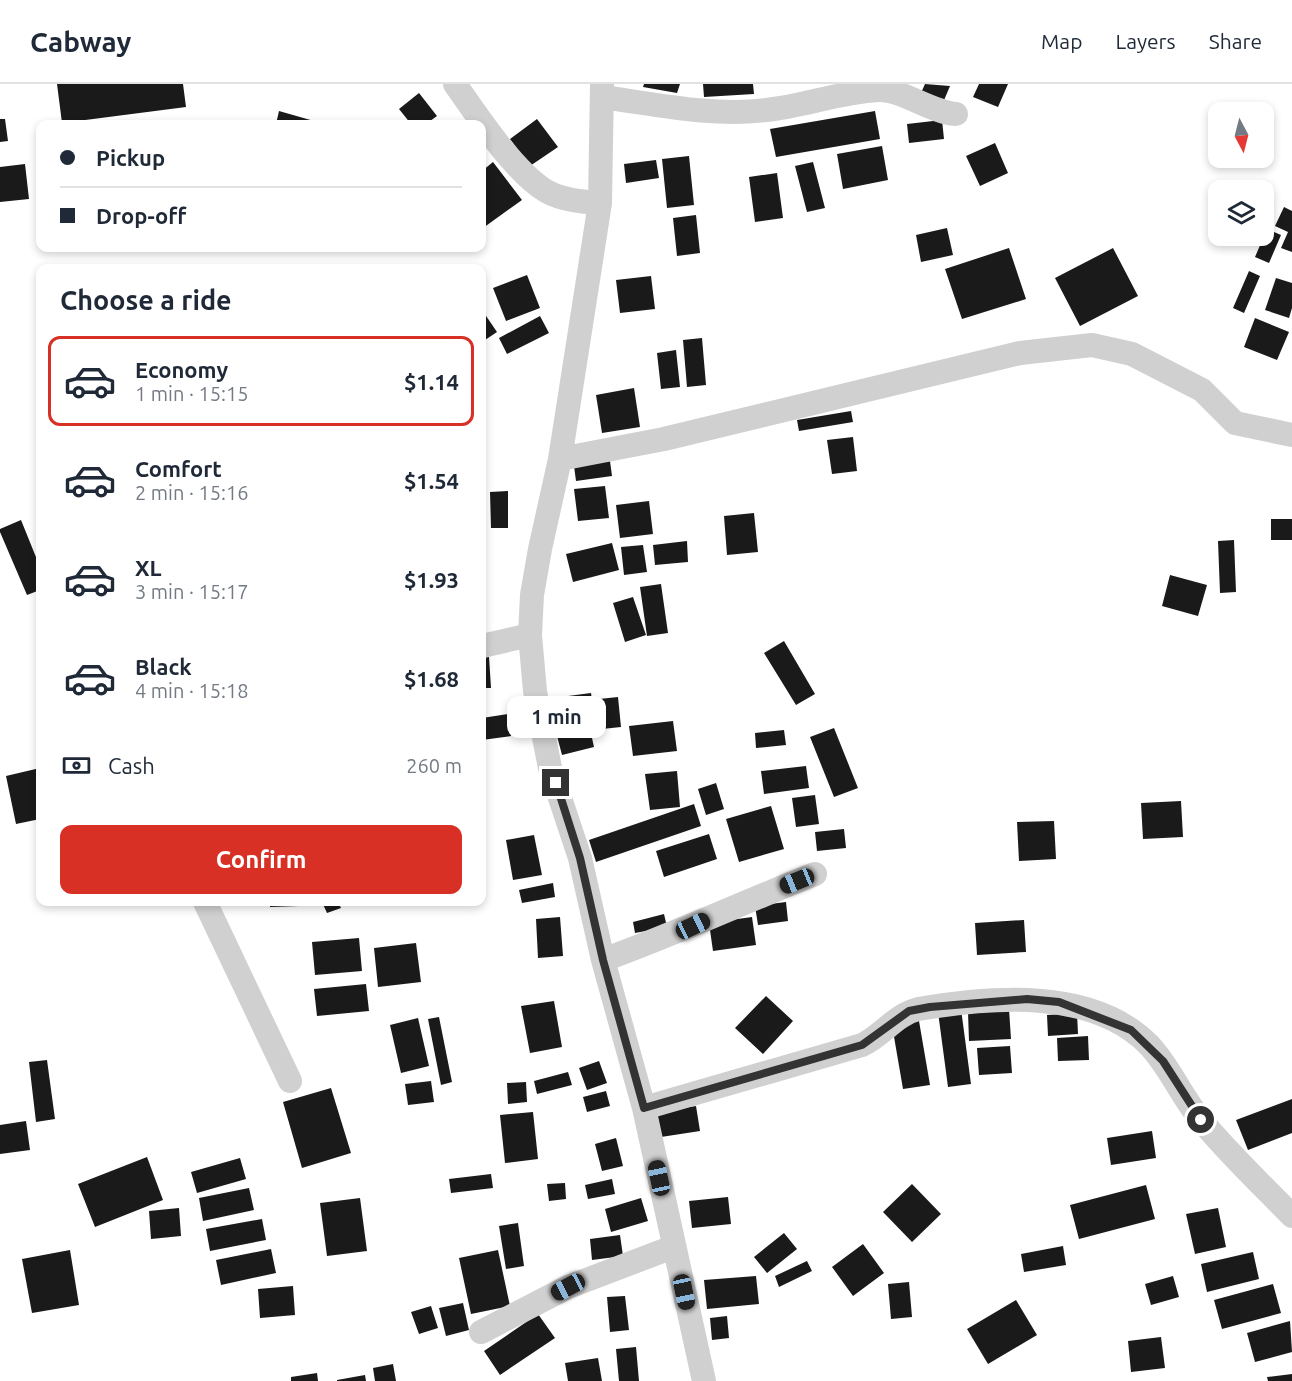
<!DOCTYPE html>
<html lang="en">
<head>
<meta charset="utf-8">
<style>
  :root { --surface:#fff; --page:#f6f6f7; --text:#1f2937; --muted:#747a83; --line:#e0e1e3; --accent:#d93025 }
  body { margin:0; font-family:Ubuntu,sans-serif; background:var(--page); color:var(--text); height:100vh; display:flex; flex-direction:column; font-size:22px; white-space:nowrap }
  * { box-sizing:border-box; margin:0 }
  p { font-size:20px; color:var(--muted) }
  .icon { flex:none; width:33px; height:33px; fill:none; stroke:currentColor; stroke-width:2; stroke-linecap:round; stroke-linejoin:round }
  .map { position:relative; flex:1; overflow:hidden }
  .panel { position:absolute; left:36px; top:180px; width:450px; height:642px; display:flex; flex-direction:column; background:var(--surface); border-radius:12px; box-shadow:0 3px 9px #0003 }
  .panel>* { flex:none }
  .hud { position:absolute; left:36px; top:36px; width:450px; height:132px; border-radius:12px; box-shadow:0 3px 9px #0003; display:grid; align-content:center; height:132px; padding:0 24px; background:var(--surface) }
  .needle { width:39px; rotate:173deg }
  .buttons { position:absolute; left:1208px; top:18px; display:grid; gap:12px }
  .buttons a { display:grid; place-items:center; width:66px; height:66px; border-radius:12px; background:var(--surface); box-shadow:0 3px 9px #0003; font-size:30px }
  .end { position:absolute; width:27px; height:27px; margin:-14px; border:8px solid #333; background:#fff; box-shadow:0 0 0 3px #fff }
  .from { border-radius:50% }
  .bubble { position:absolute; height:42px; border-radius:12px; background:var(--surface); box-shadow:0 3px 9px #0003; font-size:20px; font-weight:600; line-height:42px; text-align:center }
  .car { position:absolute; width:18px; height:36px; margin:-18px -9px; border-radius:8px; box-shadow:0 0 4px 2px #0007; background:linear-gradient(#222 24%,#8ab4d8 0 40%,#222 0 76%,#8ab4d8 0 86%,#222 0) }
  .hud b { display:flex; align-items:center; gap:21px; height:57px; font-size:22px }
  .hud b+b { border-top:2px solid var(--line) }
  .hud i { width:15px; height:15px; background:var(--text) }
  ul { padding:0; list-style:none }
  li { display:flex; align-items:center; gap:18px; height:90px; margin:0 12px 9px; padding:0 12px; border:3px solid transparent; border-radius:12px }
  li div { flex:1 }
  li b { display:block; font-size:22px }
  li em { font-style:normal; font-weight:600 }
  li.active { border-color:var(--accent) }
  li>.icon { width:54px; height:54px; stroke-width:1.5 }
  h2 { padding:0 24px; font-size:27px; line-height:72px }
  .pay { display:flex; align-items:center; gap:15px; height:66px; padding:0 24px; font-size:22px }
  .pay p { margin-inline-start:auto }
  .action { display:flex; gap:12px; margin-top:auto; padding:12px 24px }
  .action a { flex:1; height:69px; border-radius:12px; background:var(--accent); color:#fff; font-size:24px; font-weight:600; line-height:69px; text-align:center }
  header { display:flex; align-items:center; gap:36px; box-sizing:border-box; height:84px; padding:0 30px; background:var(--surface); border-bottom:2px solid var(--line) }
  header strong { font-size:28px }
  nav { display:flex; gap:33px; margin-inline-start:auto; font-size:21px }
  .map>svg:first-child { display:block }
  .building { fill:#1a1a1a }
  .lines { fill:none; stroke-linecap:round; stroke-linejoin:round }
  .minor { stroke:#d0d0d0; stroke-width:24 }
  .route { stroke:#333; stroke-width:8 }
</style>
</head>
<body>
<header>
<strong>Cabway</strong>
<nav><a>Map</a><a>Layers</a><a>Share</a></nav>
</header>
<div class="map">
<svg width="1292" height="1297" viewBox="0 0 1292 1297">
  <rect width="100%" height="100%" fill="#fff"/>
  <path class="building" d="M57,0H183L186,23L62,39Z
    M644,0H680L677,9L643,3Z
    M703,0H753L754,10L704,13Z
    M925,0L950,2L942,21L920,11Z
    M979,0H1008L998,23L973,13Z
    M419,9L437,32L426,40H411L399,25Z
    M279,27L314,37L313,40H276Z
    M875,27L880,55L776,73L770,45Z
    M0,35H5L8,57L0,58Z
    M537,35L558,63L530,82L510,55Z
    M942,36L944,55L909,59L907,40Z
    M995,59L1008,89L980,102L966,72Z
    M882,62L888,96L843,105L837,70Z
    M689,72L694,121L667,124L662,75Z
    M656,76L659,94L626,99L624,80Z
    M493,78L522,116L483,144L482,87Z
    M813,78L825,124L807,128L795,82Z
    M25,80L29,115L0,118V83Z
    M777,89L783,134L755,138L749,93Z
    M1284,123L1292,127V168L1281,164L1288,148L1275,142Z
    M696,131L700,169L677,172L673,134Z
    M947,144L953,171L921,178L916,151Z
    M1267,145L1281,151L1269,179L1255,173Z
    M1009,164L1026,215L962,235L945,185Z
    M1113,164L1138,212L1080,242L1055,194Z
    M1249,187L1260,192L1244,229L1233,224Z
    M527,191L540,224L506,237L493,204Z
    M651,192L655,225L620,229L616,196Z
    M1276,194L1292,199V224L1289,234L1265,226Z
    M482,226L497,248L482,258Z
    M540,232L549,249L507,270L499,254Z
    M1255,234L1289,248L1277,276L1244,263Z
    M702,254L706,301L687,303L683,256Z
    M676,266L680,303L661,305L657,269Z
    M634,304L640,343L602,349L596,311Z
    M851,327L853,338L799,347L797,336Z
    M853,353L857,387L832,390L827,356Z
    M610,377L612,392L576,397L574,382Z
    M605,402L609,434L578,437L574,405Z
    M508,407V444H491L490,408Z
    M649,417L653,450L620,454L616,421Z
    M754,429L758,468L727,471L724,432Z
    M1271,435H1292V456H1271Z
    M21,436L40,483V506L27,511L0,448V445Z
    M1234,456L1236,508L1220,509L1218,457Z
    M687,457L688,478L655,481L653,461Z
    M612,459L619,486L573,498L566,470Z
    M643,461L647,488L624,491L621,463Z
    M1170,491L1207,501L1198,532L1162,522Z
    M482,498H484L485,533H482Z
    M661,500L668,549L647,552L640,503Z
    M633,513L646,551L625,558L613,519Z
    M784,557L815,610L796,621L764,569Z
    M489,573L491,604H482V574Z
    M591,609L594,630L556,636L553,614Z
    M618,613L621,643L602,645L599,615Z
    M508,630L511,652L482,656V634Z
    M673,637L677,667L633,672L629,642Z
    M834,644L858,704L834,713L810,653Z
    M590,645L594,663L562,671L557,652Z
    M784,646L786,661L756,664L755,649Z
    M806,682L809,704L764,710L761,687Z
    M40,684V735L16,740L6,692Z
    M677,687L680,723L650,726L645,690Z
    M716,699L724,725L706,731L698,705Z
    M815,711L819,740L796,743L792,714Z
    M1181,717L1183,753L1143,755L1141,719Z
    M694,720L701,742L596,778L589,756Z
    M771,722L784,765L739,778L726,735Z
    M1054,737L1056,775L1019,777L1017,738Z
    M844,745L846,764L817,767L815,748Z
    M709,750L717,775L664,793L656,767Z
    M534,751L542,791L513,796L506,756Z
    M553,799L555,813L522,819L519,806Z
    M270,818H299V822L270,823Z
    M322,818H338L341,824L327,829Z
    M786,818L788,837L758,841L755,822Z
    M664,830L667,843L635,849L633,838Z
    M560,833L563,872L538,874L536,835Z
    M752,833L756,861L713,867L709,839Z
    M1024,836L1026,868L977,871L975,839Z
    M359,854L362,887L315,891L312,858Z
    M416,859L421,898L378,903L374,864Z
    M366,900L369,927L317,932L314,905Z
    M766,912L793,937L763,970L735,944Z
    M554,917L562,963L530,969L521,922Z
    M961,925L971,1000L948,1003L938,928Z
    M1009,925L1011,955L969,957L968,928Z
    M1077,929L1078,950L1048,952L1047,931Z
    M439,933L452,998L441,1001L428,935Z
    M418,934L429,982L401,989L390,941Z
    M919,937L930,1001L903,1005L892,941Z
    M1088,952L1089,976L1058,977L1057,954Z
    M1010,962L1012,989L979,991L977,964Z
    M47,976L55,1035L36,1038L29,978Z
    M599,977L607,999L587,1006L579,984Z
    M568,988L572,1001L537,1010L534,997Z
    M431,997L434,1018L408,1021L405,1000Z
    M526,998L527,1018L508,1020L507,999Z
    M331,1004L351,1069L302,1084L283,1018Z
    M606,1007L610,1022L587,1028L583,1013Z
    M1292,1015V1049L1248,1066L1236,1036Z
    M696,1022L700,1047L661,1053L657,1028Z
    M533,1028L538,1075L505,1079L500,1031Z
    M26,1037L30,1066L0,1070V1041Z
    M1152,1047L1156,1074L1111,1081L1107,1054Z
    M616,1054L623,1082L602,1087L595,1060Z
    M147,1073L163,1116L95,1143L78,1100Z
    M240,1074L246,1095L197,1109L191,1088Z
    M491,1090L493,1104L451,1109L449,1095Z
    M612,1095L615,1110L588,1115L585,1101Z
    M565,1099L566,1115L549,1117L547,1100Z
    M912,1100L941,1130L912,1158L883,1128Z
    M1146,1101L1155,1135L1079,1155L1070,1121Z
    M249,1104L254,1126L203,1137L199,1114Z
    M728,1113L731,1140L692,1144L689,1117Z
    M360,1114L367,1167L327,1172L320,1119Z
    M641,1114L648,1137L611,1148L605,1125Z
    M179,1124L181,1152L151,1155L149,1127Z
    M1218,1124L1226,1163L1195,1170L1186,1130Z
    M262,1135L266,1156L210,1167L206,1145Z
    M518,1139L524,1182L506,1185L499,1142Z
    M784,1149L797,1165L767,1189L754,1173Z
    M620,1151L623,1172L592,1176L590,1155Z
    M863,1160L884,1189L853,1212L832,1183Z
    M1063,1162L1066,1181L1024,1188L1021,1170Z
    M271,1165L276,1189L221,1201L216,1176Z
    M70,1166L79,1221L32,1229L22,1175Z
    M498,1166L510,1222L471,1230L459,1174Z
    M1253,1168L1259,1195L1207,1208L1201,1180Z
    M807,1177L812,1187L779,1203L775,1192Z
    M756,1192L759,1220L707,1225L704,1196Z
    M1173,1192L1179,1213L1151,1221L1145,1200Z
    M909,1198L912,1233L891,1235L888,1200Z
    M1273,1200L1281,1229L1222,1245L1214,1216Z
    M293,1202L295,1231L260,1234L258,1205Z
    M625,1212L629,1246L610,1248L607,1213Z
    M1016,1216L1037,1251L988,1280L967,1245Z
    M463,1219L469,1246L446,1252L439,1224Z
    M431,1222L438,1244L419,1250L411,1228Z
    M538,1230L555,1254L500,1291L484,1267Z
    M727,1232L729,1254L712,1256L710,1234Z
    M1290,1237L1292,1268L1255,1278L1247,1249Z
    M1161,1253L1165,1284L1131,1288L1128,1257Z
    M636,1263L639,1297H619L616,1265Z
    M598,1274L602,1297H568L565,1279Z
    M393,1280L396,1297H375L373,1284Z
    M317,1289L318,1297H291V1293Z
    M1292,1290V1297H1268L1267,1293Z
    M365,1291L366,1297H337V1296Z"/>
  <g class="lines">
    <path class="minor" d="M455,0C476,30 514,88 546,107C562,116 582,118 600,119
      M602,0L600,119L560,375L540,465L532,511L530,551L535,607L550,684L580,774L603,876L644,1024L704,1297
      M602,13C655,20 712,33 766,26C803,22 841,8 878,6C902,5 930,28 956,30
      M560,375L664,355L1020,269L1092,261L1132,270L1202,306L1235,339L1292,351
      M482,562L530,551
      M205,818L290,997
      M603,876C675,850 744,818 815,790
      M644,1024L862,961C883,951 895,931 918,925C990,913 1092,903 1149,961C1170,983 1181,1012 1201,1036C1229,1070 1262,1101 1292,1132
      M481,1248L568,1203L673,1163"/>
  </g>
  <g class="lines">
    <path class="route" d="M556,699L580,774L603,876L644,1024L862,961L909,927L930,923L1027,915L1059,918L1131,946L1163,977L1201,1036"/>
  </g>
</svg>
<div class="buttons">
<a><svg class="needle" viewBox="-14 -14 28 28"><path d="M0-13l5 13h-10z" fill="#e53935"/><path d="M0 13l5-13h-10z" fill="#747a83"/></svg></a>
<a><svg class="icon" aria-label="layers" viewBox="0 0 24 24"><path d="M12 4l9 5-9 5-9-5zM3 14l9 5 9-5"/></svg></a>
</div>
<i class="end from" style="left:1201px;top:1036px"></i>
<i class="end" style="left:556px;top:699px"></i>
<div class="bubble" style="left:507px;top:612px;width:99px">1 min</div>
<i class="car" style="left:797px;top:797px;rotate:248deg"></i>
<i class="car" style="left:693px;top:842px;rotate:65deg"></i>
<i class="car" style="left:659px;top:1094px;rotate:348deg"></i>
<i class="car" style="left:568px;top:1203px;rotate:242deg"></i>
<i class="car" style="left:684px;top:1208px;rotate:168deg"></i>
<div class="hud">
<b><i class="from"></i>Pickup</b>
<b><i></i>Drop-off</b>
</div>
<section class="panel">
<h2>Choose a ride</h2>
<ul>
<li class="active"><svg class="icon" aria-label="car" viewBox="0 0 24 24"><path d="M5 17H2v-5l4-1 3-4h7l3 4 3 1v5h-3M9 17h6M6 11h13"/><circle cx="7" cy="17" r="2"/><circle cx="17" cy="17" r="2"/></svg><div><b>Economy</b><p>1 min · 15:15</p></div><em>$1.14</em></li>
<li><svg class="icon" aria-label="car" viewBox="0 0 24 24"><path d="M5 17H2v-5l4-1 3-4h7l3 4 3 1v5h-3M9 17h6M6 11h13"/><circle cx="7" cy="17" r="2"/><circle cx="17" cy="17" r="2"/></svg><div><b>Comfort</b><p>2 min · 15:16</p></div><em>$1.54</em></li>
<li><svg class="icon" aria-label="car" viewBox="0 0 24 24"><path d="M5 17H2v-5l4-1 3-4h7l3 4 3 1v5h-3M9 17h6M6 11h13"/><circle cx="7" cy="17" r="2"/><circle cx="17" cy="17" r="2"/></svg><div><b>XL</b><p>3 min · 15:17</p></div><em>$1.93</em></li>
<li><svg class="icon" aria-label="car" viewBox="0 0 24 24"><path d="M5 17H2v-5l4-1 3-4h7l3 4 3 1v5h-3M9 17h6M6 11h13"/><circle cx="7" cy="17" r="2"/><circle cx="17" cy="17" r="2"/></svg><div><b>Black</b><p>4 min · 15:18</p></div><em>$1.68</em></li>
</ul>
<div class="pay"><svg class="icon" aria-label="cash" viewBox="0 0 24 24"><path d="M3 7h18v10H3z"/><circle cx="12" cy="12" r="2"/></svg>Cash<p>260 m</p></div>
<div class="action"><a>Confirm</a></div>
</section>
</div>
</body>
</html>
